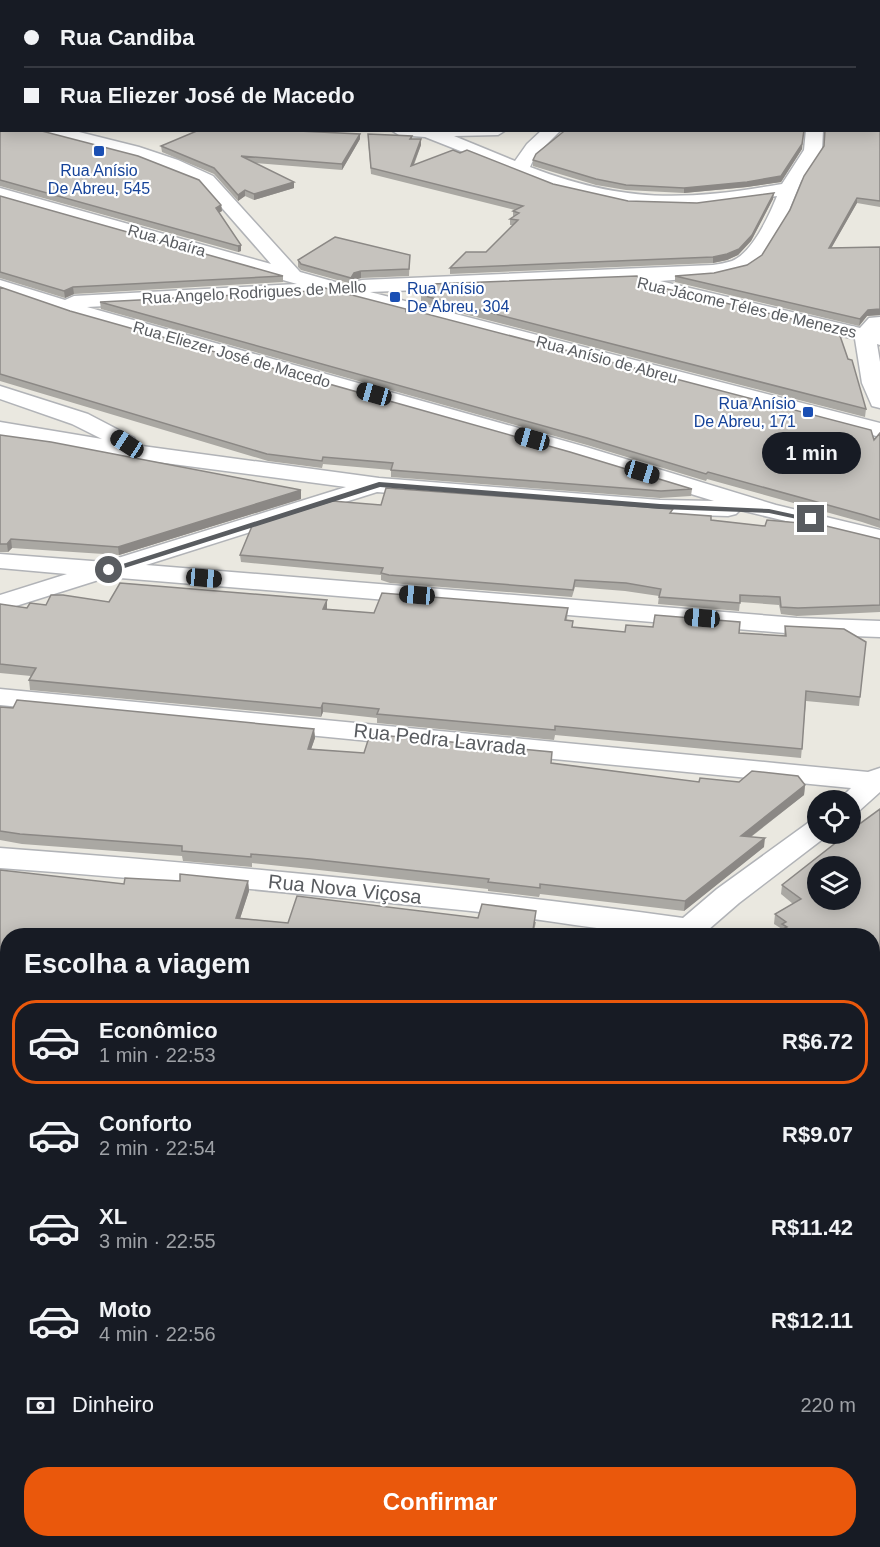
<!DOCTYPE html>
<html lang="pt">
<head>
<meta charset="utf-8">
<style>
  :root { --surface:#171b24; --page:#242831; --text:#f1f3f6; --muted:#9ea1a6; --line:#363941; --accent:#ea580c }
  body { margin:0; font-family:Helvetica,sans-serif; background:var(--page); color:var(--text); height:100vh; display:flex; flex-direction:column; font-size:22px; white-space:nowrap }
  * { box-sizing:border-box; margin:0 }
  p { font-size:20px; color:var(--muted) }
  .icon { flex:none; width:33px; height:33px; fill:none; stroke:currentColor; stroke-width:2; stroke-linecap:round; stroke-linejoin:round }
  .map { position:relative; flex:1; overflow:hidden }
  .panel { position:absolute; left:0px; top:928px; width:880px; height:620px; display:flex; flex-direction:column; background:var(--surface); border-radius:24px 24px 0 0; box-shadow:0 3px 15px #0003 }
  .panel>* { flex:none }
  .hud { position:absolute; left:0px; top:0px; width:880px; height:132px; box-shadow:0 3px 15px #0003; display:grid; align-content:center; height:132px; padding:0 24px; background:var(--surface) }
  .buttons { position:absolute; left:807px; top:790px; display:grid; gap:12px }
  .buttons a { display:grid; place-items:center; width:54px; height:54px; border-radius:50%; background:var(--surface); box-shadow:0 3px 15px #0003; font-size:30px }
  .end { position:absolute; width:27px; height:27px; margin:-14px; border:8px solid #595c60; background:#fff; box-shadow:0 0 0 3px #fff }
  .from { border-radius:50% }
  .bubble { position:absolute; height:42px; border-radius:21px; background:var(--surface); box-shadow:0 3px 15px #0003; font-size:20px; font-weight:600; line-height:42px; text-align:center }
  .car { position:absolute; width:18px; height:36px; margin:-18px -9px; border-radius:8px; box-shadow:0 0 4px 2px #0007; background:linear-gradient(#222 24%,#8ab4d8 0 40%,#222 0 76%,#8ab4d8 0 86%,#222 0) }
  .hud b { display:flex; align-items:center; gap:21px; height:57px; font-size:22px }
  .hud b+b { border-top:2px solid var(--line) }
  .hud i { width:15px; height:15px; background:var(--text) }
  ul { padding:0; list-style:none }
  li { display:flex; align-items:center; gap:18px; height:84px; margin:0 12px 9px; padding:0 12px; border:3px solid transparent; border-radius:24px }
  li div { flex:1 }
  li b { display:block; font-size:22px }
  li em { font-style:normal; font-weight:600 }
  li.on { border-color:var(--accent) }
  li>.icon { width:54px; height:54px; stroke-width:1.5 }
  h2 { padding:0 24px; font-size:27px; line-height:72px }
  .pay { display:flex; align-items:center; gap:15px; height:66px; padding:0 24px; font-size:22px }
  .pay p { margin-inline-start:auto }
  .action { display:flex; gap:12px; margin-top:auto; padding:12px 24px }
  .action a { flex:1; height:69px; border-radius:24px; background:var(--accent); color:#fff; font-size:24px; font-weight:600; line-height:69px; text-align:center }
  .map>svg:first-child { display:block }
  .lines { fill:none; stroke-linecap:round; stroke-linejoin:round }
  .minor-casing { stroke:#b1b3b7; stroke-width:3 }
  .minor { fill:#fff; fill-rule:evenodd }
  .wall { fill:#aaa8a3 }
  .shaded-wall { fill:#8b8885 }
  .building { fill:#c6c3be; stroke:#8b8885; stroke-width:1.5; fill-rule:evenodd }
  .route { fill:#595c60 }
  .transit-dot { fill:#1a4fb4; stroke:#fff; stroke-width:2 }
  .labels { text-anchor:middle; stroke-width:4.5; stroke-linejoin:round; paint-order:stroke }
  .far-transit-label { font-size:16px; fill:#164399; stroke:#fff }
  .far-street-label { font-size:16px; fill:#595c60; stroke:#fff }
  .street-label { font-size:20px; fill:#595c60; stroke:#fff }
</style>
</head>
<body>
<div class="map">
<svg width="880" height="1547" viewBox="0 0 880 1547">
  <rect width="100%" height="100%" fill="#eae8e0"/>
  <g class="lines">
    <g class="minor-casing">
      <path id="minor" d="M0,0H10L11,2H2V6Z
        M590,0H604L605,2H590Z
        M0,36L2,37V46H0Z
        M879,69H880V79H879Z
        M0,113H2V124H0Z
        M41,130H71L139,147L178,160L213,176L300,272L353,287L355,282L362,280L713,265C719,264 726,263 732,261C752,253 769,216 777,196L696,207L628,205L554,188L425,137L399,135L391,130H506L498,135L454,136L515,161L527,144L542,130H561L535,156L530,167C624,203 684,201 782,184L804,150L806,130H823L822,150L801,181L787,215L760,259L746,269L713,277L660,281L860,328L869,318L880,317V345L877,344L880,362V408L872,406L862,383L855,339L642,288L639,284L641,281L370,292L880,423V437L321,291L312,295L87,307L586,447L776,505L880,530V544L740,510L736,514L728,516L660,514L377,492L146,565L797,618L880,621V637L797,634L108,577L0,611V595L67,574L0,568V554L105,562L346,487L142,460L0,436V422L102,439L72,424L0,399V386L88,414L134,438L137,443L136,445L142,446L379,478L660,500L714,501L570,457L71,315L0,292V280L65,300L74,296L297,284L0,199V188L271,264L201,184L166,168L127,155L43,134Z
        M0,689L868,772L880,768V792L860,810L850,813V801H838L851,788L0,705Z
        M818,820V834L828,835L739,903L701,936C624,936 547,919 471,911C314,895 157,879 0,868V848C228,865 456,887 683,918L717,889L808,823Z
        M873,1005L880,1007V1033L873,1031Z
        M0,1091H8V1116L0,1117Z
        M880,1149V1177L873,1179V1151Z
        M8,1382V1416L0,1417V1383Z"/>
    </g>
    <use href="#minor" class="minor"/>
  </g>
  <path class="wall" d="M880,76V207L857,203L831,248L880,247V315L867,316L859,326L675,282V276L714,273L747,265L762,255L790,210L824,146Z
    M0,120L221,205L222,211L219,213L241,245V251L238,252L0,186Z
    M193,133L360,134V139L342,170L255,163L294,188L254,200L245,196L238,201L214,174L162,152L161,146Z
    M412,136V139L421,145L414,165L553,184L628,201L697,203L773,199L751,241L738,255L727,260L713,263L450,274V268L486,252L513,225H510V219L513,217V211L515,210L371,174L368,140Z
    M802,149L781,182L747,187L684,193L626,190L596,185L533,166V160Z
    M0,196L283,276V282L74,294L65,298L0,278Z
    M410,255L409,276L361,278L354,280L352,284L301,270L298,267V260Z
    M642,283L848,359L866,409L865,417L421,303V295Z
    M0,287L70,311L692,489L691,496L660,498L391,477V470L323,464L322,468L268,461L0,381Z
    M100,302L406,311L874,440L880,433V528L862,522L707,479L706,481L587,445L101,309Z
    M0,435L301,490V499L119,555L12,548L8,552H0Z
    M381,505L673,513L711,520L880,539V612L797,616L781,614L779,605L740,602L739,611L658,604L659,596L625,591L575,587L572,597L390,583L381,580V575L241,562L240,555Z
    M109,602L327,609L374,613L568,608L567,620L573,621V627L625,632L739,633L784,636L785,626L860,697L859,706L806,701L801,758L555,735L554,740L377,723V718L323,712L321,717L30,690L29,680L31,676L0,673V604L27,608L46,605Z
    M0,707L314,729L315,738L311,749L364,753L552,763L699,782L805,785L804,795L751,837L764,847L684,911L557,896L540,894L539,897L488,891V889L310,869L252,863V867L183,861L182,856L22,844L0,840Z
    M880,809V1005L873,1003V936L782,929L774,924L775,914L793,904L781,894L782,885Z
    M0,870L124,884L180,881H248L249,891L240,918L288,923L478,918L536,922L533,936H8V1060L0,1059V1045L3,1038H0Z
    M8,1122V1367L1,1368L0,1360V1123Z"/>
  <path class="shaded-wall" d="M804,130L802,149L781,182L747,187L684,193V188Z
    M360,134V139L342,170V164Z
    M421,139V145L411,171V166Z
    M294,182V188L254,200V194Z
    M245,190V196L238,201V195Z
    M774,193L773,199L751,241L738,255L727,260L713,263V257Z
    M857,198V203L828,254L829,248Z
    M221,205L222,211L216,214V208Z
    M241,245V251L238,252V246Z
    M361,271V278L354,280L352,284L351,278L354,273Z
    M73,287L74,294L65,298L64,291Z
    M880,309V315L867,316L859,326L860,319L868,310Z
    M301,490V499L119,555L118,547Z
    M11,539L12,548L8,552L7,544Z
    M327,600V609H323Z
    M323,703V712L321,717V708Z
    M314,729L315,738L308,758V749Z
    M805,785L804,795L740,845L741,836Z
    M765,838L764,847L684,911L685,901Z
    M248,881L249,891L237,928L236,918Z
    M536,911L533,936H532Z
    M880,1120V1129L873,1133V1124Z"/>
  <path class="building" d="M8,0H590V2H4Z
    M697,0H880V63H879V2H696Z
    M0,2H2V31L0,30Z
    M0,42H2V106H0Z
    M879,75L880,76V201L857,198L829,248L880,247V309L868,310L860,319L675,276L714,273L747,265L762,255L790,210L804,176L824,146L825,130H879Z
    M2,119V130H38L138,156L199,180L221,205L216,208L241,245L238,246L0,180V120Z
    M199,130H278L360,134L342,164L241,156L294,182L254,194L245,190L238,195L214,168L161,146Z
    M566,130H804L802,144L781,176L747,182L684,188L626,185L596,179L533,160L536,154L563,132Z
    M368,134L412,136L410,139H421L411,166L453,150L460,153L467,150L553,184L628,201L697,203L774,193L752,235L739,249L727,254L713,257L450,268L466,252H486L518,220L510,219L519,213L513,211L523,206L371,168Z
    M0,196L283,276L73,287L64,291L0,272Z
    M335,237L410,255L409,269L361,271L354,273L351,278L301,264L298,260Z
    M637,276L642,283L838,330L848,359L852,360L866,409L421,295L432,284Z
    M0,287L70,311L570,452L692,489L661,491L391,470L393,463L323,457L322,461L267,454L0,374Z
    M321,287L406,309V311L408,309L871,430L874,440L880,433V520L864,515L708,472L706,474L587,438L100,302L312,291Z
    M0,435L51,442L301,490L118,547L11,539L7,544H0Z
    M386,488L673,509L670,513L711,516V520L765,526L767,520L822,525L880,539V605L798,608L781,607L780,597L740,595V603L659,597L661,589L626,583L575,580L573,590L389,575L381,573L383,568L240,555L252,526L332,501L381,505Z
    M120,583L327,600L323,609L374,613L382,593L568,608L565,620L573,621L572,627L625,632L626,625L653,627L655,615L740,622L739,633L786,636L785,626L844,629L866,642L860,697L806,691L802,749L555,726V730L377,714L379,709L323,703L321,708L29,680L36,668L0,664V604L27,608L30,603L46,605L51,595H63L109,602Z
    M17,700L314,729L308,749L364,753L370,734L552,752L551,763L699,782L700,778L739,782L752,771L798,776L805,785L741,836L765,838L685,901L557,886L540,884V888L488,882L489,879L310,859L251,854V857L182,851V846L20,834L0,831V707L13,708Z
    M880,809V995L875,993L873,995V936H769L787,927L782,924L786,922L775,914L801,899L782,885L847,834H850V831ZM818,867H850V900H818Z
    M0,870L124,884L125,878L180,881V874L248,881L236,918L288,923L297,896L478,918L482,904L536,911L532,936H8V1050L0,1049V1045L6,1028L0,1027Z
    M873,1021L880,1025V1120L873,1124Z
    M8,1122V1355H0V1123Z
    M880,1192V1547H534L533,1540H873V1196Z
    M0,1417H8V1540H246V1547H0Z
    M295,1540H474L475,1547H295Z"/>
  <path class="route" d="M379,482L660,504L769,509L815,519L811,522L769,513L660,509L380,487L112,572L104,570Z"/>
  <g class="transit-dot">
    <rect x="93" y="145" width="12" height="12" rx="3"/>
    <rect x="389" y="291" width="12" height="12" rx="3"/>
    <rect x="802" y="406" width="12" height="12" rx="3"/>
  </g>
  <g class="labels">
    <g class="far-transit-label">
      <text x="99" y="176">Rua Anísio<tspan x="99" dy="18">De Abreu, 545</tspan></text>
      <text x="407" y="294" text-anchor="start">Rua Anísio<tspan x="407" dy="18">De Abreu, 304</tspan></text>
      <text x="796" y="409" text-anchor="end">Rua Anísio<tspan x="796" dy="18">De Abreu, 171</tspan></text>
    </g>
    <g class="far-street-label">
      <text transform="translate(167 240) rotate(16)" y="6">Rua Abaíra</text>
      <text transform="translate(254 292) rotate(-3)" y="6">Rua Angelo Rodrigues de Mello</text>
      <text transform="translate(747 307) rotate(13)" y="6">Rua Jácome Téles de Menezes</text>
      <text transform="translate(232 354) rotate(16)" y="6">Rua Eliezer José de Macedo</text>
      <text transform="translate(607 359) rotate(15)" y="6">Rua Anísio de Abreu</text>
    </g>
    <g class="street-label">
      <text transform="translate(440 739) rotate(6)" y="7">Rua Pedra Lavrada</text>
      <text transform="translate(345 889) rotate(6)" y="7">Rua Nova Viçosa</text>
    </g>
  </g>
</svg>
<div class="buttons">
<a><svg class="icon" aria-label="locate" viewBox="0 0 24 24"><circle cx="12" cy="12" r="6"/><path d="M12 2v4M12 18v4M2 12h4M18 12h4"/></svg></a>
<a><svg class="icon" aria-label="layers" viewBox="0 0 24 24"><path d="M12 4l9 5-9 5-9-5zM3 14l9 5 9-5"/></svg></a>
</div>
<i class="end from" style="left:109px;top:570px"></i>
<i class="end" style="left:811px;top:519px"></i>
<div class="bubble" style="left:762px;top:432px;width:99px">1 min</div>
<i class="car" style="left:374px;top:394px;rotate:286deg"></i>
<i class="car" style="left:532px;top:439px;rotate:286deg"></i>
<i class="car" style="left:127px;top:444px;rotate:303deg"></i>
<i class="car" style="left:642px;top:472px;rotate:107deg"></i>
<i class="car" style="left:204px;top:578px;rotate:95deg"></i>
<i class="car" style="left:417px;top:595px;rotate:275deg"></i>
<i class="car" style="left:702px;top:618px;rotate:275deg"></i>
<div class="hud">
<b><i class="from"></i>Rua Candiba</b>
<b><i></i>Rua Eliezer José de Macedo</b>
</div>
<section class="panel">
<h2>Escolha a viagem</h2>
<ul>
<li class="on"><svg class="icon" aria-label="car" viewBox="0 0 24 24"><path d="M5 17H2v-5l4-1 3-4h7l3 4 3 1v5h-3M9 17h6M6 11h13"/><circle cx="7" cy="17" r="2"/><circle cx="17" cy="17" r="2"/></svg><div><b>Econômico</b><p>1 min · 22:53</p></div><em>R$6.72</em></li>
<li><svg class="icon" aria-label="car" viewBox="0 0 24 24"><path d="M5 17H2v-5l4-1 3-4h7l3 4 3 1v5h-3M9 17h6M6 11h13"/><circle cx="7" cy="17" r="2"/><circle cx="17" cy="17" r="2"/></svg><div><b>Conforto</b><p>2 min · 22:54</p></div><em>R$9.07</em></li>
<li><svg class="icon" aria-label="car" viewBox="0 0 24 24"><path d="M5 17H2v-5l4-1 3-4h7l3 4 3 1v5h-3M9 17h6M6 11h13"/><circle cx="7" cy="17" r="2"/><circle cx="17" cy="17" r="2"/></svg><div><b>XL</b><p>3 min · 22:55</p></div><em>R$11.42</em></li>
<li><svg class="icon" aria-label="car" viewBox="0 0 24 24"><path d="M5 17H2v-5l4-1 3-4h7l3 4 3 1v5h-3M9 17h6M6 11h13"/><circle cx="7" cy="17" r="2"/><circle cx="17" cy="17" r="2"/></svg><div><b>Moto</b><p>4 min · 22:56</p></div><em>R$12.11</em></li>
</ul>
<div class="pay"><svg class="icon" aria-label="cash" viewBox="0 0 24 24"><path d="M3 7h18v10H3z"/><circle cx="12" cy="12" r="2"/></svg>Dinheiro<p>220 m</p></div>
<div class="action"><a>Confirmar</a></div>
</section>
</div>
</body>
</html>
